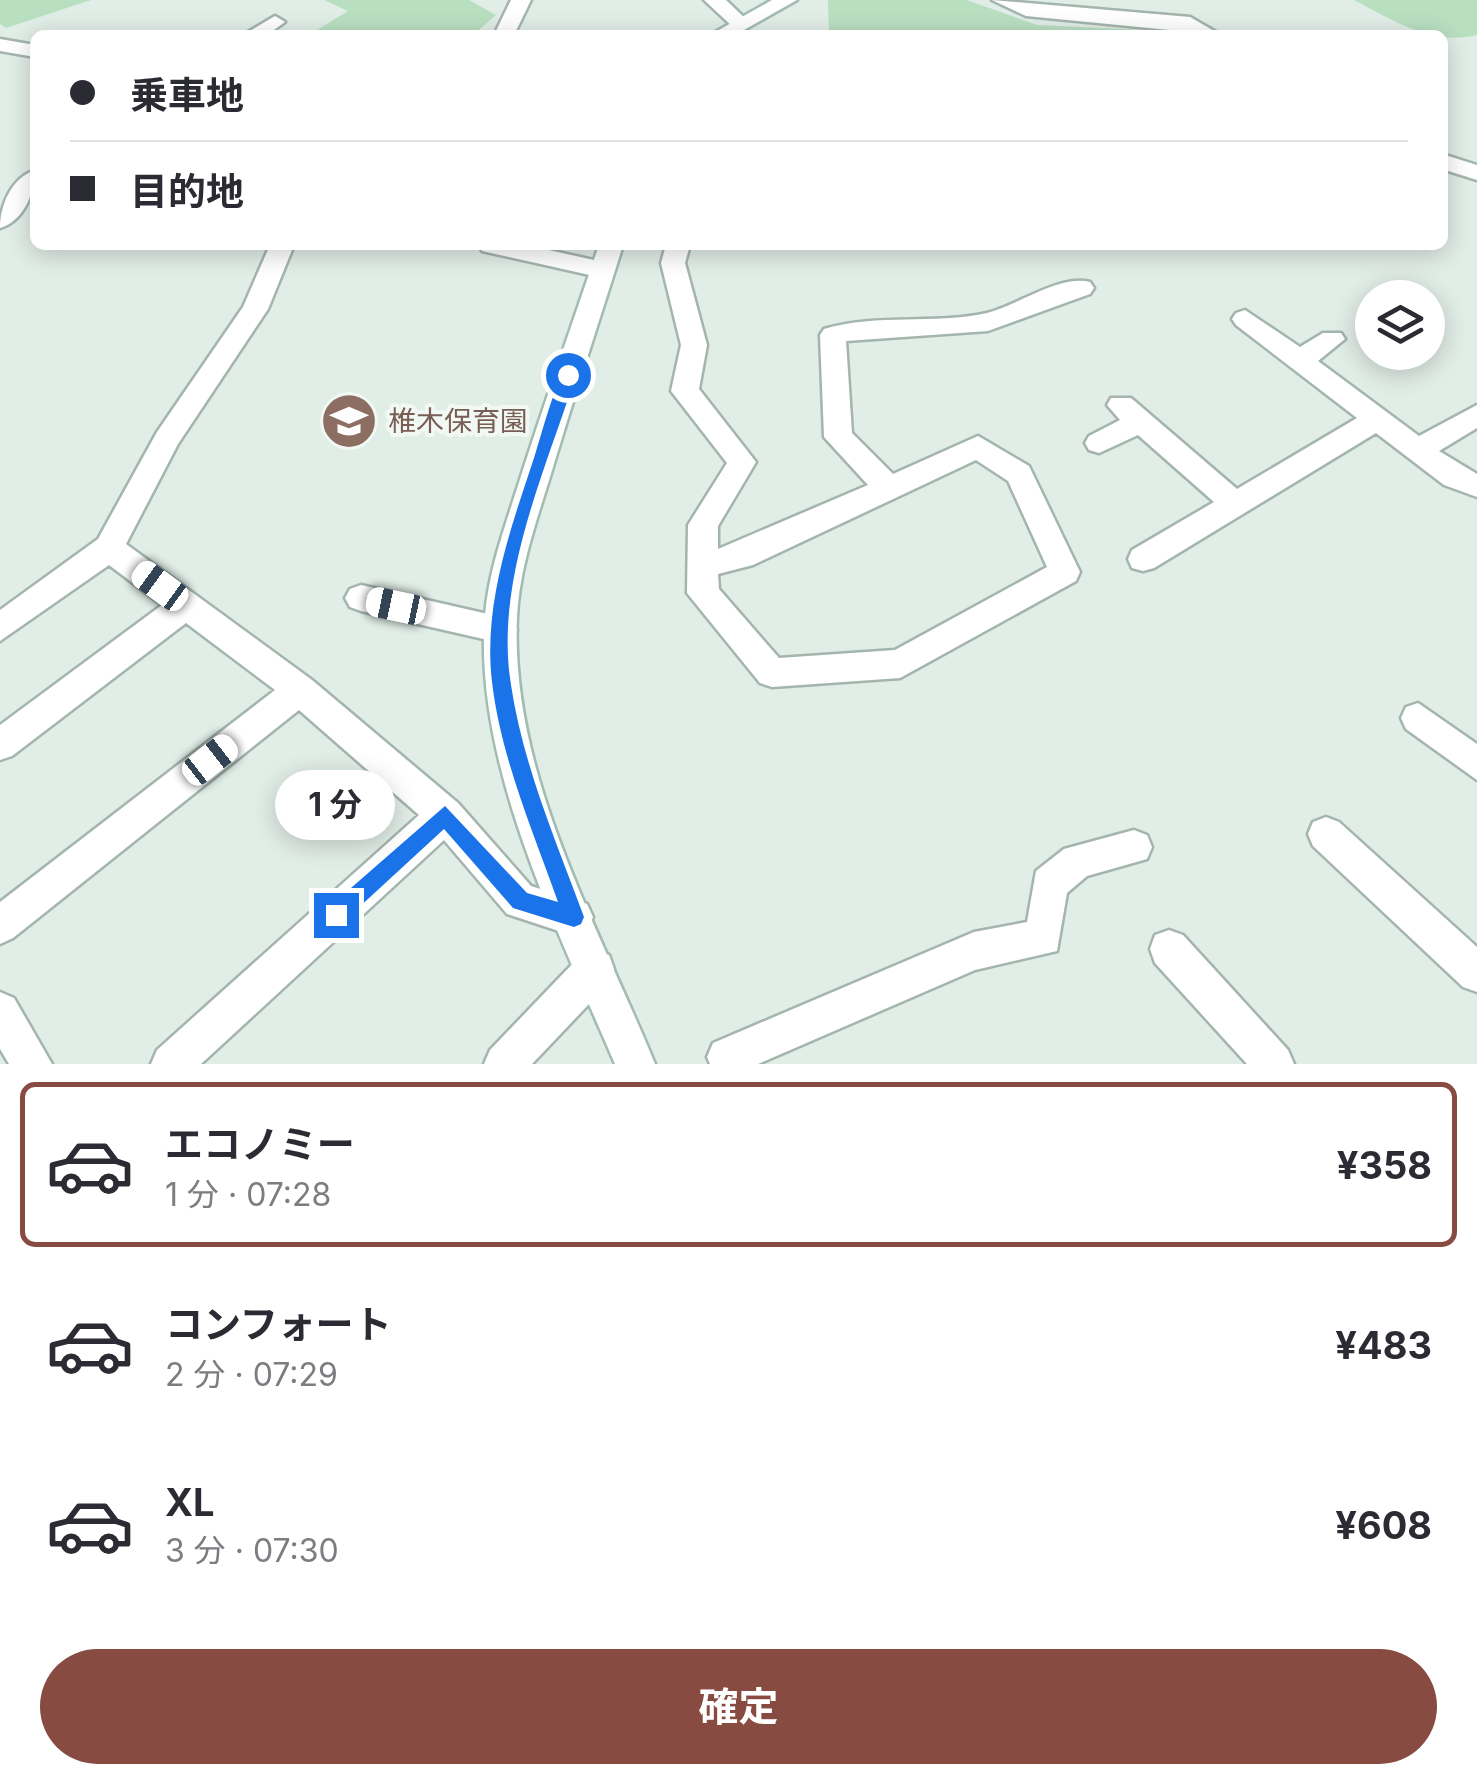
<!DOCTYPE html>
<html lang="ja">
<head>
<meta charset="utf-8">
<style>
  :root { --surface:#fff; --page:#f7f7f7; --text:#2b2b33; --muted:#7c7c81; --line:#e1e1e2; --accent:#874b42 }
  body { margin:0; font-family:Inter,"Noto Sans JP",sans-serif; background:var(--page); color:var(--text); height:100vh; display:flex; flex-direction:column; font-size:38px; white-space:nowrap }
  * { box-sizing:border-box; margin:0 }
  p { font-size:32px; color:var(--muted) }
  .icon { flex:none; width:55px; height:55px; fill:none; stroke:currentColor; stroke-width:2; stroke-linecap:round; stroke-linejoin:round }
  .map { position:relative; height:1064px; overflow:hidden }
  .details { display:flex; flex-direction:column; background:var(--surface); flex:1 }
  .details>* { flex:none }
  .banner { position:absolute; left:30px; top:30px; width:1418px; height:220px; border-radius:15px; box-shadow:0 5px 25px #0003; display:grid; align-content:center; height:220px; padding:0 40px; background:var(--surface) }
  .fabs { position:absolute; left:1355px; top:280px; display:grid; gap:20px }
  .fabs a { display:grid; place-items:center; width:90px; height:90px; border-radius:50%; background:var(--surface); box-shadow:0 5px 25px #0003; font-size:50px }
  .end { position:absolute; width:45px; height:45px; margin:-22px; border:12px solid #1a73e8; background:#fff; box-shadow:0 0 0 5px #fff }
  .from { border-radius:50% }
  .bubble { position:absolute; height:70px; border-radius:35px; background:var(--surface); box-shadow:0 5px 25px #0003; font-size:32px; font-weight:700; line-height:70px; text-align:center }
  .car { position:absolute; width:30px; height:60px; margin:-30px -15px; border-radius:12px; box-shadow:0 0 8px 2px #0007; background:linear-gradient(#fff 24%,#345 0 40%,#fff 0 76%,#345 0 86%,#fff 0) }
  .banner b { display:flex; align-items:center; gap:35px; height:95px; font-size:38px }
  .banner b+b { border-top:2px solid var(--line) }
  .banner i { width:25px; height:25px; background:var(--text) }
  ul { padding:18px 0 0; list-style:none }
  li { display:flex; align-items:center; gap:30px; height:165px; margin:0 20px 15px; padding:0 20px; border:5px solid transparent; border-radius:15px }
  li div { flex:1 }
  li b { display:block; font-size:38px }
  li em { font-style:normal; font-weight:700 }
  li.active { border-color:var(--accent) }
  li>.icon { width:90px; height:90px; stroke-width:1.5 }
  .button { display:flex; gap:20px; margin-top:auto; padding:20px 40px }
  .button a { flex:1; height:115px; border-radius:60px; background:var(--accent); color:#fff; font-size:40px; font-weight:700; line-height:115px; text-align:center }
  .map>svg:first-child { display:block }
  .green { fill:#b9dfc1 }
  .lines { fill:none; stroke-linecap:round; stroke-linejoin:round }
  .street-casing { stroke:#a4b5ae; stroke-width:5 }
  .secondary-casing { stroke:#a2bcb1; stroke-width:5 }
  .street { fill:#fff; fill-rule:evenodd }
  .secondary { fill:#fff; fill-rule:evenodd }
  .route { fill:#1a73e8 }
  .labels { text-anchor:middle; stroke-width:8; stroke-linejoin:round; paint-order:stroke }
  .education-label { font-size:28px; fill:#785e54; stroke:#f2f9f5; text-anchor:start }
</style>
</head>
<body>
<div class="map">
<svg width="1477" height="1064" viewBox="0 0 1477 1064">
  <rect width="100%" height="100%" fill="#e1ede7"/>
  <path class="green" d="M0,0H91L6,28L0,24Z
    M324,0H469L496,15L473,35H309L348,11Z
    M828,0H967L1037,25L1164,31L1158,35H829Z
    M1354,0H1477V35C1433,46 1394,21 1354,0Z"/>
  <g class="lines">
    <g class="street-casing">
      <path id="street" d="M511,0H531L514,35H494Z
        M704,0H726L751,24L734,28Z
        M992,0L1190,17L1221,35L1026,16Z
        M275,16L285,22L267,35H243Z
        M0,39L35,45V57L0,51Z
        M1442,154L1477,165V180L1442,169Z
        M35,170C35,192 24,221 0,228C0,206 11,178 35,170Z
        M270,245H294L268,309L178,444L126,544L312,680L458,803L531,886L587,904L593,917L587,930L574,936L507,914L444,840L201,1064H151L157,1050L419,815L299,710L13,938L0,944V902L275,690L186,623L12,756L0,760V725L162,605L109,565L0,641V610L98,539L157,432L243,307Z
        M479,245H526L612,264L615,270L603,278L482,251Z
        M666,245H690L685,263L707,345L699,389L756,462L718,526V549L868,485L824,437L820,335L824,329C878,313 933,325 987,313C1017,306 1059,274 1090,282L1094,288L1090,294L988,331L846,341L852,433L893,474L978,436L1029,466L1080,572L1076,581L900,678L772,687L760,683L687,593L688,525L727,463L671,391L681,345L661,263ZM976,460L1008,481L1047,567L895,650L779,658L719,589L718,574L753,565Z
        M1245,310L1300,347L1323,333H1341L1345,339L1318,361L1419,436L1477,405V428L1439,451L1477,474V497L1444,485L1376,433L1154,568L1143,571L1132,568L1128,559L1132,550L1214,502L1138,435L1099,453L1089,450L1085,443L1089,436L1120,420L1107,405L1111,398H1131L1237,489L1357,418L1236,325L1232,319L1236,313Z
        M361,585L501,617L512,621L517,630L512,639L501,643L361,611L350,607L345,598L350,589Z
        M1418,703L1477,744V780L1406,729L1401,718L1406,707Z
        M1326,817L1339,822L1477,947V992L1463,987L1313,846L1308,834L1313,822Z
        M1134,830L1147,835L1152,847L1147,859L1087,876L1067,893L1057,951L975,970L758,1064H710L707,1057L713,1043L974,932L1027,922L1036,871L1064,849Z
        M1169,930L1183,935L1288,1050L1294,1064H1247L1155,963L1150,949L1155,935Z
        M595,950L609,955L614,969L609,983L532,1064H484L490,1050L581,955Z
        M0,992L14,998L52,1064H9L0,1049Z"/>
    </g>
    <g class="secondary-casing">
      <path id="secondary" d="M772,0H797L735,35H710Z
        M599,245H623C599,322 573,399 550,477C536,522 519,570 517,617C510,774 597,923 655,1064H615C558,930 473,764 485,615C489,568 507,521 521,476C546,398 573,322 599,245Z"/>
    </g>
    <use href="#street" class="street"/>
    <use href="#secondary" class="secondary"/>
  </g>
  <path class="route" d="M563,371L576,375C545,472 494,581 511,685C523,765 556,841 584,917L581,924L574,927L513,908L444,829L343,922H328V908L445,806L527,893L558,902C533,831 501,758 492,682C483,605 510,530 534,458C543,429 551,398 563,371Z"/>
  <defs>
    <g id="school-disc" transform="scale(2.875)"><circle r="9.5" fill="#8d6e63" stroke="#f2f9f5"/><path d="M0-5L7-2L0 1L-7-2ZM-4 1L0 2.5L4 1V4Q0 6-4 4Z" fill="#fff"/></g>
  </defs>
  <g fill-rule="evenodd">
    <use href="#school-disc" x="349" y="421"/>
  </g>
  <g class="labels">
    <g class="education-label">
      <text x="388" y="431">椎木保育園</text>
    </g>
  </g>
</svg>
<div class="fabs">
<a><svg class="icon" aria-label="layers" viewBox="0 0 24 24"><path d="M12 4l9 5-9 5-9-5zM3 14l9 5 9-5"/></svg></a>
</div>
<i class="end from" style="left:568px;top:375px"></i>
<i class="end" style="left:336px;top:915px"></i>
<div class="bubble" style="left:275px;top:770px;width:120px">1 分</div>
<i class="car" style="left:160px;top:586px;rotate:306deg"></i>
<i class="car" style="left:396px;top:606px;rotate:282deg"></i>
<i class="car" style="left:210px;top:760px;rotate:52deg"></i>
<div class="banner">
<b><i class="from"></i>乗車地</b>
<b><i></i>目的地</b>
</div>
</div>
<section class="details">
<ul>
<li class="active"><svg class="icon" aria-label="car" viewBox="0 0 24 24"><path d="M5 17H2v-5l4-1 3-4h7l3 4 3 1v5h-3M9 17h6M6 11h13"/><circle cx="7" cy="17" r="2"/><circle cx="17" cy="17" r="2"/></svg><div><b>エコノミー</b><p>1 分 · 07:28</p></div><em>¥358</em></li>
<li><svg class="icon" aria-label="car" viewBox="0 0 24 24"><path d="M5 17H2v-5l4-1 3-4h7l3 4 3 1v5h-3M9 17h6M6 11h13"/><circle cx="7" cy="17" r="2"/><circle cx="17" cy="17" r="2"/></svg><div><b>コンフォート</b><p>2 分 · 07:29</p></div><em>¥483</em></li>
<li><svg class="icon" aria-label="car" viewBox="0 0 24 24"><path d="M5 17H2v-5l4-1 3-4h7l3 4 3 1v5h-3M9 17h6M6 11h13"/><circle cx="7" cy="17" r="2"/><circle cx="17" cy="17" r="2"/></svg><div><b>XL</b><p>3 分 · 07:30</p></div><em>¥608</em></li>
</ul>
<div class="button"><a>確定</a></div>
</section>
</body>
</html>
